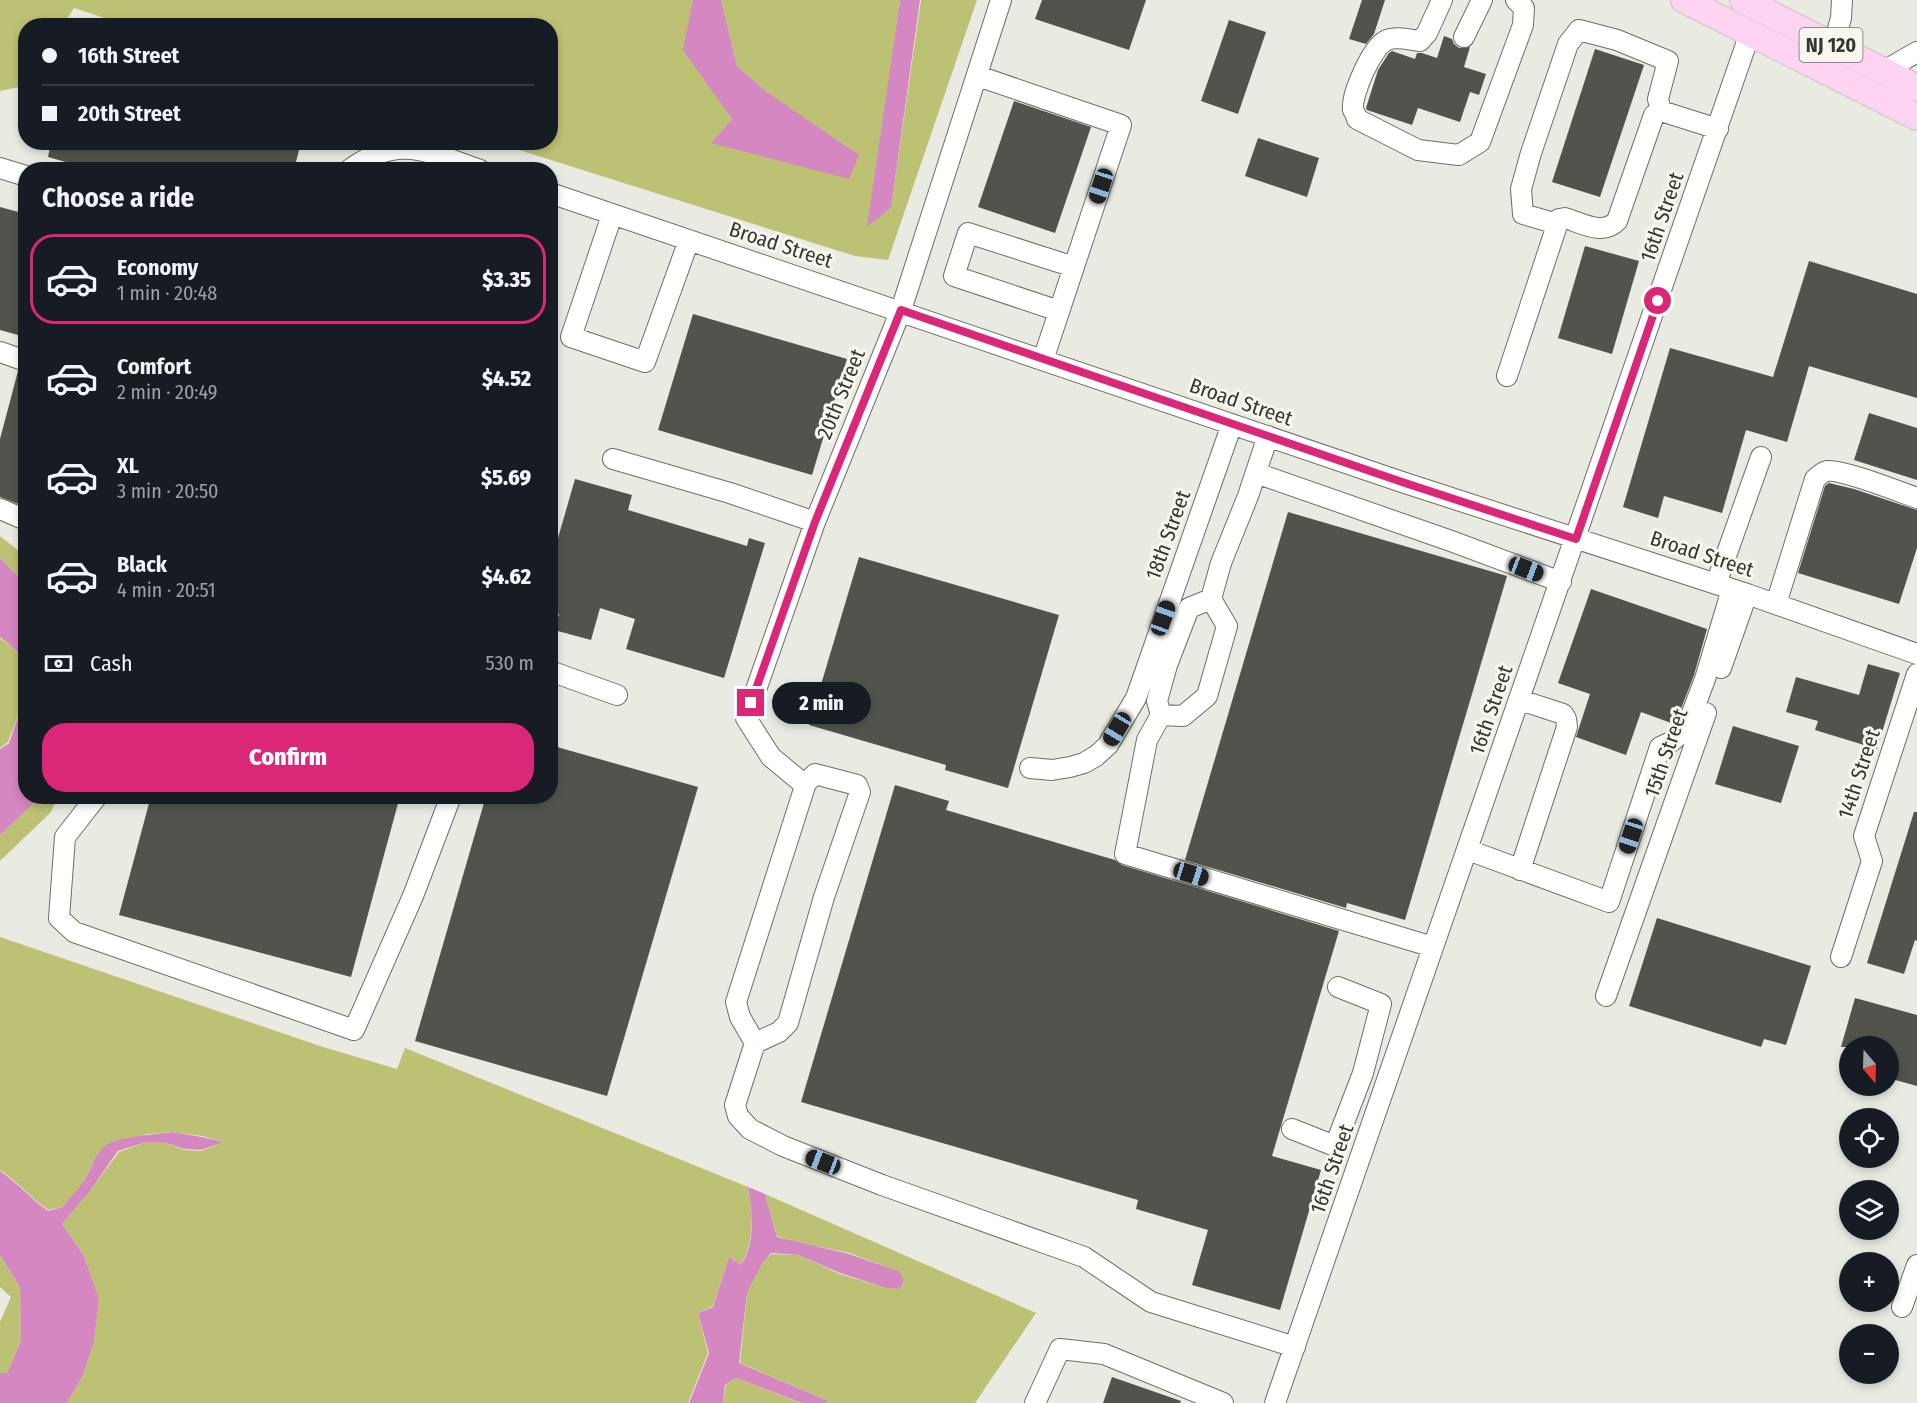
<!DOCTYPE html>
<html lang="en">
<head>
<meta charset="utf-8">
<style>
  :root { --surface:#171b24; --page:#20242c; --text:#f1f3f6; --muted:#9ea1a6; --line:#363941; --accent:#db2777 }
  body { margin:0; font-family:"Fira Sans Condensed",sans-serif; background:var(--page); color:var(--text); height:100vh; display:flex; flex-direction:column; font-size:22px; white-space:nowrap }
  * { box-sizing:border-box; margin:0 }
  p { font-size:20px; color:var(--muted) }
  .icon { flex:none; width:33px; height:33px; fill:none; stroke:currentColor; stroke-width:2; stroke-linecap:round; stroke-linejoin:round }
  .map { position:relative; flex:1; overflow:hidden }
  .side { position:absolute; left:18px; top:162px; width:540px; height:642px; display:flex; flex-direction:column; background:var(--surface); border-radius:24px; box-shadow:0 3px 9px #0003 }
  .side>* { flex:none }
  .top-card { position:absolute; left:18px; top:18px; width:540px; height:132px; border-radius:24px; box-shadow:0 3px 9px #0003; display:grid; align-content:center; height:132px; padding:0 24px; background:var(--surface) }
  .needle { width:39px; rotate:161deg }
  .tools { position:absolute; left:1839px; top:1036px; display:grid; gap:12px }
  .tools a { display:grid; place-items:center; width:60px; height:60px; border-radius:50%; background:var(--surface); box-shadow:0 3px 9px #0003; font-size:30px }
  .end { position:absolute; width:27px; height:27px; margin:-14px; border:8px solid #db2777; background:#fff; box-shadow:0 0 0 3px #fff }
  .from { border-radius:50% }
  .bubble { position:absolute; height:42px; border-radius:21px; background:var(--surface); box-shadow:0 3px 9px #0003; font-size:20px; font-weight:800; line-height:42px; text-align:center }
  .car { position:absolute; width:18px; height:36px; margin:-18px -9px; border-radius:8px; box-shadow:0 0 4px 2px #0007; background:linear-gradient(#222 24%,#8ab4d8 0 40%,#222 0 76%,#8ab4d8 0 86%,#222 0) }
  .top-card b { display:flex; align-items:center; gap:21px; height:57px; font-size:22px }
  .top-card b+b { border-top:2px solid var(--line) }
  .top-card i { width:15px; height:15px; background:var(--text) }
  ul { padding:0; list-style:none }
  li { display:flex; align-items:center; gap:18px; height:90px; margin:0 12px 9px; padding:0 12px; border:3px solid transparent; border-radius:24px }
  li div { flex:1 }
  li b { display:block; font-size:22px }
  li em { font-style:normal; font-weight:800 }
  li.active { border-color:var(--accent) }
  li>.icon { width:54px; height:54px; stroke-width:1.5 }
  h2 { padding:0 24px; font-size:27px; line-height:72px }
  .pay { display:flex; align-items:center; gap:15px; height:66px; padding:0 24px; font-size:22px }
  .pay p { margin-inline-start:auto }
  .primary-button { display:flex; gap:12px; margin-top:auto; padding:12px 24px }
  .primary-button a { flex:1; height:69px; border-radius:24px; background:var(--accent); color:#fff; font-size:24px; font-weight:800; line-height:69px; text-align:center }
  .map>svg:first-child { display:block }
  .green { fill:#bdc174 }
  .water { fill:#d487c0 }
  .building { fill:#52534d }
  .lines { fill:none; stroke-linecap:round; stroke-linejoin:round }
  .minor-casing { stroke:#6e6f68; stroke-width:22 }
  .major-casing { stroke:#c7c7c6; stroke-width:28 }
  .minor { stroke:#fff; stroke-width:20 }
  .major { stroke:#fcd3f1; stroke-width:26 }
  .route { stroke:#db2777; stroke-width:8 }
  .labels { text-anchor:middle; stroke-width:6; stroke-linejoin:round; paint-order:stroke }
  .shield { fill:#f7f7f0; stroke:#70706c; stroke-width:1.5 }
  .shield-label { font-size:20px; font-weight:bold; fill:#363633 }
  .street-label { font-size:21px; fill:#363633; stroke:#f7f7f0 }
</style>
</head>
<body>
<div class="map">
<svg width="1917" height="1403" viewBox="0 0 1917 1403">
  <rect width="100%" height="100%" fill="#e9eae2"/>
  <path class="green" d="M0,0H693L685,45L732,119L712,142L768,93L737,66L721,0H900L868,226L891,208L921,0H977L888,260L855,256L497,143L550,142V26H129L74,8L63,25L26,26L25,84L24,86L0,91Z
    M0,536L25,556V583L0,558Z
    M0,638L17,651L25,697L8,742L0,748Z
    M36,797H57L51,812L0,861V835L32,805Z
    M0,937L323,1047L397,1069L405,1048L748,1187C752,1214 755,1240 741,1265L729,1257L713,1306L698,1313L708,1353L688,1403H67L82,1377L94,1342L99,1298L84,1256L62,1224L90,1191L119,1152L146,1142L166,1143L184,1150L201,1151L224,1142L202,1136L171,1132L148,1134L106,1145L93,1163L83,1183L63,1207L48,1210C31,1198 18,1182 0,1170Z
    M765,1194L1036,1313L975,1403H827L826,1400L740,1363L747,1293L761,1266L771,1254L798,1255L840,1274L886,1288L900,1289L904,1282L898,1271L849,1253L792,1241L777,1236Z
    M0,1255L20,1287L21,1341L7,1373H0V1322L11,1297L0,1287Z
    M736,1378L801,1403H723L726,1385Z"/>
  <path class="water" d="M693,0H721L737,66L768,93L859,155L849,179L711,143L732,119L683,50Z
    M900,0H920L891,208L867,227Z
    M0,558L25,583V697L17,651L0,637Z
    M25,697L26,796L36,797L32,805L0,835V749L9,743Z
    M172,1132L202,1137L224,1142L201,1150L184,1149L166,1143L146,1142L118,1151L90,1191L62,1224L84,1256L99,1298L94,1342L82,1377L67,1403H0V1373H7L21,1341L20,1287L0,1255V1171C18,1183 31,1199 48,1211L63,1207C69,1198 78,1190 84,1181C91,1170 95,1153 106,1145C118,1137 157,1134 172,1132Z
    M748,1187L765,1194L777,1237L849,1254L899,1271L904,1282L900,1289L886,1288L840,1273L798,1255L771,1253L761,1266L747,1293L739,1363L826,1400L827,1403H802L736,1378L725,1385L723,1403H689L709,1353L698,1313L713,1307L729,1257L741,1265C756,1241 752,1214 748,1187Z"/>
  <path class="building" d="M1042,0H1146L1129,50L1035,19Z
    M1362,0H1385L1374,34L1366,44L1349,39Z
    M1229,20L1266,32L1238,114L1201,101Z
    M1444,36L1452,39L1454,44L1459,48L1470,47L1464,67L1486,74L1479,95L1470,92L1460,122L1418,108L1412,125L1367,110L1366,108L1378,70L1389,53L1392,51L1415,59L1417,53H1422L1437,58Z
    M1595,49L1644,65L1600,197L1552,182Z
    M1014,101L1091,127L1055,233L978,207Z
    M1258,138L1319,158L1307,197L1245,176Z
    M51,142H301L294,170H94L48,157Z
    M0,207L26,214V309L18,335L0,330Z
    M1585,246L1639,261L1612,354L1558,338Z
    M1809,261L1917,294V398L1809,366L1787,442L1746,430L1722,513L1664,496L1658,518L1623,507L1670,348L1773,377Z
    M693,314L847,359L812,475L658,430Z
    M18,371L26,373V507L0,497V439Z
    M1869,413L1917,428V480L1854,460Z
    M575,479L632,495L628,510L747,546L749,538L765,543L724,678L626,649L635,619L600,608L591,640L554,630L559,614L550,612V566Z
    M1829,483L1854,489L1917,510V548L1899,604L1798,573L1825,486Z
    M1288,512L1507,576L1405,920L1347,903L1346,908L1185,860Z
    M859,557L1059,615L1008,788L945,770L946,765L809,725Z
    M1591,589L1707,629L1694,675L1676,722L1674,724L1641,712L1626,755L1576,737L1590,694L1558,683Z
    M1868,664L1900,673L1877,749L1815,730L1818,721L1786,712L1796,677L1859,695Z
    M1733,726L1799,746L1781,803L1715,784Z
    M550,745L698,787L607,1096L415,1041L486,796H550Z
    M895,785L949,801L946,810L1115,860L1122,865L1339,931L1272,1156L1321,1170L1280,1310L1192,1285L1208,1230L1136,1209L1138,1200L801,1102Z
    M151,796H400L351,977L119,915Z
    M1914,812H1917V941L1915,940L1904,974L1867,963Z
    M1657,918L1811,966L1786,1045L1764,1039L1761,1047L1629,1006Z
    M1855,998L1917,1015V1086L1888,1078V1047H1841Z
    M1112,1377L1181,1401L1180,1403H1103Z"/>
  <g class="lines">
    <g class="minor-casing">
      <path id="minor" d="M1442,0L1427,33L1420,41C1410,40 1396,36 1387,40C1372,46 1351,95 1353,110C1354,111 1357,118 1357,119L1418,150L1459,155L1480,142L1523,25L1524,8L1516,0
        M1464,37L1482,0
        M1833,46L1841,18L1842,0
        M1884,71L1917,52
        M978,76L1121,125L1043,360
        M0,168L26,176
        M349,170C399,133 428,152 480,170
        M550,193L1402,482L1747,594L1917,654
        M612,215L571,337L645,362L689,240
        M1557,224L1523,214L1521,189L1531,153L1568,44L1579,30L1617,40L1668,61L1658,99L1661,111
        M1059,311L954,276L968,233L1074,267
        M0,352L26,361
        M1507,376L1559,219L1565,218C1582,223 1603,236 1617,221L1654,115L1661,111L1718,129
        M613,459L730,493L815,522
        M1256,473L1451,541L1561,582
        M0,509L26,520
        M1716,584L1761,457
        M1211,599L1189,608L1167,665L1157,701L1161,715L1147,740L1125,854L1433,947
        M1776,604L1815,479C1819,476 1822,472 1827,471C1842,469 1900,492 1917,498
        M1721,668L1747,594
        M550,671L617,695
        M1520,700L1563,714L1566,719L1567,727L1520,870
        M1161,715L1183,716L1207,696L1227,626L1211,599L1221,563L1248,496L1268,436
        M1030,768L1052,770L1070,767L1084,763L1096,756L1108,745L1136,698L1232,424
        M805,785L771,757L746,718L815,522L901,310L1001,0
        M97,796L65,837L59,918L74,932L354,1030L413,896L451,796
        M1468,850L1609,902L1660,747L1671,742L1686,729L1705,679L1732,589
        M1841,957L1872,861L1864,836L1917,674
        M1606,996L1706,713
        M755,1043L779,1032L788,1023L824,897L860,792L857,785L815,774L806,783L736,1002L740,1017L755,1043L735,1105L738,1116L750,1129L783,1146L882,1185L1084,1257L1151,1302L1295,1347
        M1292,1129L1335,1146L1363,1073L1381,1004L1338,987
        M1902,1307L1917,1265
        M1035,1403L1060,1349L1104,1354L1223,1403
        M1275,1403L1750,33"/>
    </g>
    <g class="major-casing">
      <path id="major" d="M1684,0L1917,117
        M1743,0L1917,88"/>
    </g>
    <use href="#minor" class="minor"/>
    <use href="#major" class="major"/>
  </g>
  <g class="lines">
    <path class="route" d="M751,703L815,522L901,310L1402,482L1576,539L1658,301"/>
  </g>
  <g class="labels">
    <rect class="shield" x="1799.5" y="28" width="63" height="34" rx="4.5"/>
    <g class="shield-label">
      <text x="1831" y="52">NJ 120</text>
    </g>
    <g class="street-label">
      <text transform="translate(1662 217) rotate(-71)" y="7">16th Street</text>
      <text transform="translate(781 245) rotate(18)" y="7">Broad Street</text>
      <text transform="translate(841 394) rotate(-68)" y="7">20th Street</text>
      <text transform="translate(1241 402) rotate(19)" y="7">Broad Street</text>
      <text transform="translate(1168 535) rotate(-70)" y="7">18th Street</text>
      <text transform="translate(1702 554) rotate(18)" y="7">Broad Street</text>
      <text transform="translate(1491 710) rotate(-71)" y="7">16th Street</text>
      <text transform="translate(1666 753) rotate(-71)" y="7">15th Street</text>
      <text transform="translate(1859 774) rotate(-72)" y="7">14th Street</text>
      <text transform="translate(1332 1169) rotate(-71)" y="7">16th Street</text>
    </g>
  </g>
</svg>
<div class="tools">
<a><svg class="needle" viewBox="-14 -14 28 28"><path d="M0-13l5 13h-10z" fill="#e53935"/><path d="M0 13l5-13h-10z" fill="#9ea1a6"/></svg></a>
<a><svg class="icon" aria-label="locate" viewBox="0 0 24 24"><circle cx="12" cy="12" r="6"/><path d="M12 2v4M12 18v4M2 12h4M18 12h4"/></svg></a>
<a><svg class="icon" aria-label="layers" viewBox="0 0 24 24"><path d="M12 4l9 5-9 5-9-5zM3 14l9 5 9-5"/></svg></a>
<a>+</a>
<a>−</a>
</div>
<i class="end from" style="left:1658px;top:301px"></i>
<i class="end" style="left:751px;top:703px"></i>
<div class="bubble" style="left:772px;top:682px;width:99px">2 min</div>
<i class="car" style="left:1101px;top:186px;rotate:198deg"></i>
<i class="car" style="left:1526px;top:569px;rotate:111deg"></i>
<i class="car" style="left:1163px;top:618px;rotate:20deg"></i>
<i class="car" style="left:1117px;top:729px;rotate:211deg"></i>
<i class="car" style="left:1631px;top:836px;rotate:198deg"></i>
<i class="car" style="left:1191px;top:874px;rotate:107deg"></i>
<i class="car" style="left:823px;top:1162px;rotate:291deg"></i>
<div class="top-card">
<b><i class="from"></i>16th Street</b>
<b><i></i>20th Street</b>
</div>
<section class="side">
<h2>Choose a ride</h2>
<ul>
<li class="active"><svg class="icon" aria-label="car" viewBox="0 0 24 24"><path d="M5 17H2v-5l4-1 3-4h7l3 4 3 1v5h-3M9 17h6M6 11h13"/><circle cx="7" cy="17" r="2"/><circle cx="17" cy="17" r="2"/></svg><div><b>Economy</b><p>1 min · 20:48</p></div><em>$3.35</em></li>
<li><svg class="icon" aria-label="car" viewBox="0 0 24 24"><path d="M5 17H2v-5l4-1 3-4h7l3 4 3 1v5h-3M9 17h6M6 11h13"/><circle cx="7" cy="17" r="2"/><circle cx="17" cy="17" r="2"/></svg><div><b>Comfort</b><p>2 min · 20:49</p></div><em>$4.52</em></li>
<li><svg class="icon" aria-label="car" viewBox="0 0 24 24"><path d="M5 17H2v-5l4-1 3-4h7l3 4 3 1v5h-3M9 17h6M6 11h13"/><circle cx="7" cy="17" r="2"/><circle cx="17" cy="17" r="2"/></svg><div><b>XL</b><p>3 min · 20:50</p></div><em>$5.69</em></li>
<li><svg class="icon" aria-label="car" viewBox="0 0 24 24"><path d="M5 17H2v-5l4-1 3-4h7l3 4 3 1v5h-3M9 17h6M6 11h13"/><circle cx="7" cy="17" r="2"/><circle cx="17" cy="17" r="2"/></svg><div><b>Black</b><p>4 min · 20:51</p></div><em>$4.62</em></li>
</ul>
<div class="pay"><svg class="icon" aria-label="cash" viewBox="0 0 24 24"><path d="M3 7h18v10H3z"/><circle cx="12" cy="12" r="2"/></svg>Cash<p>530 m</p></div>
<div class="primary-button"><a>Confirm</a></div>
</section>
</div>
</body>
</html>
